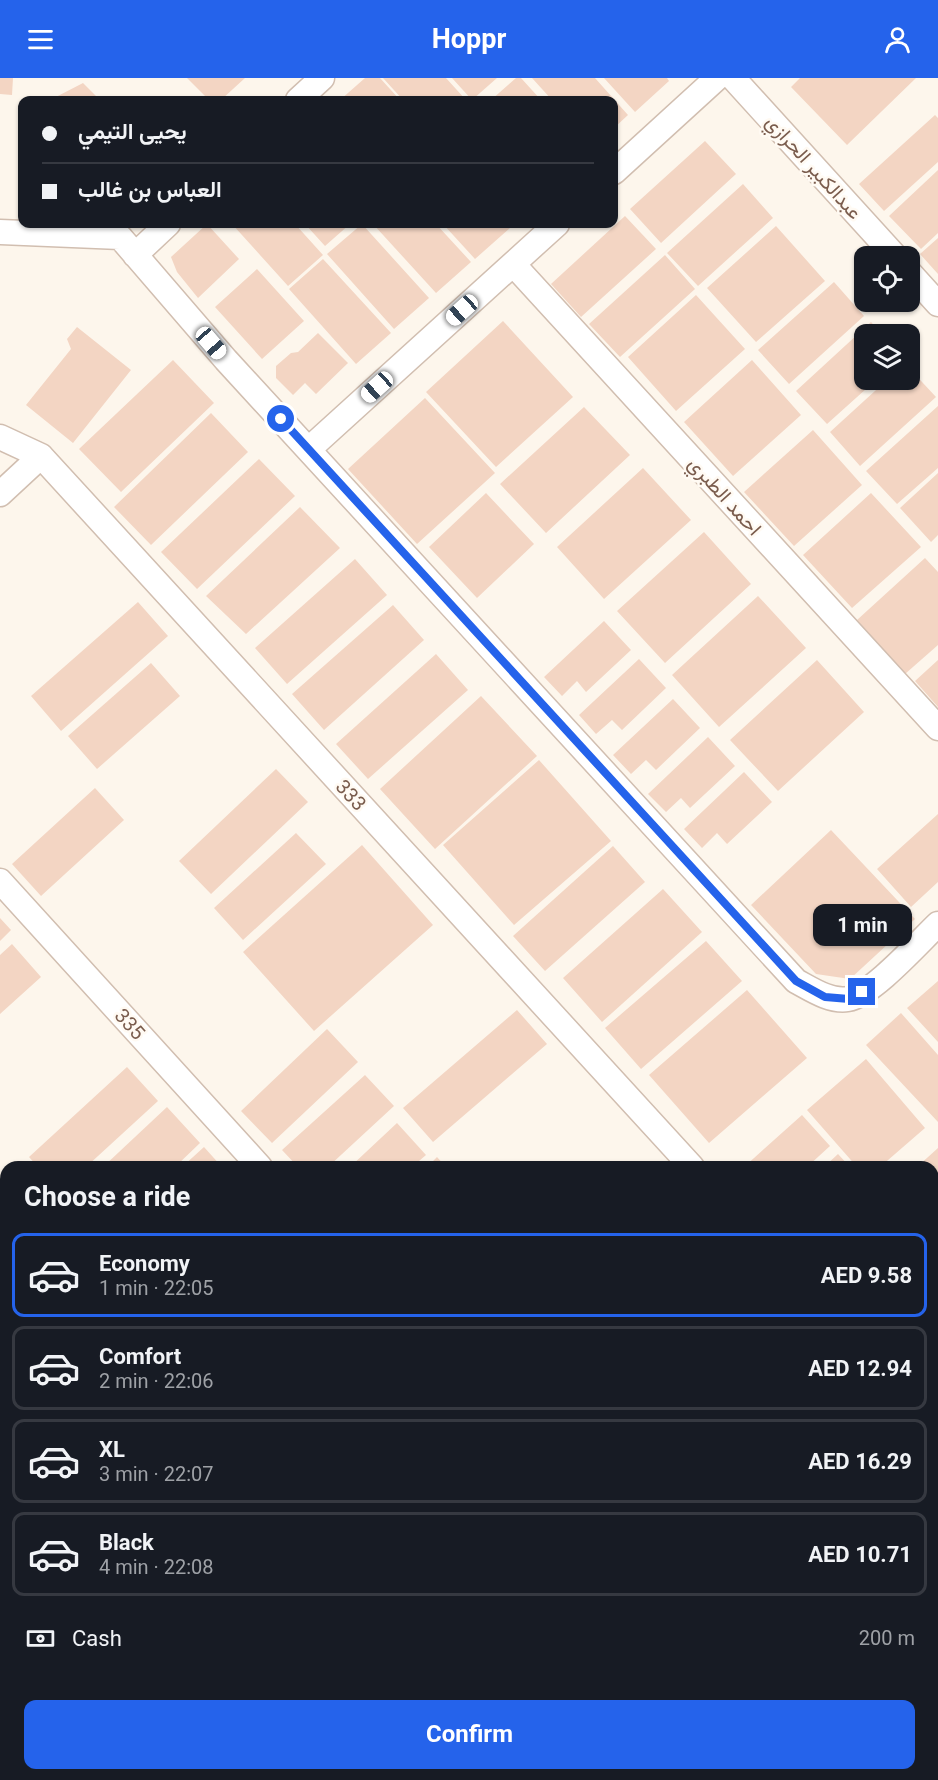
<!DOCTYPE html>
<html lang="en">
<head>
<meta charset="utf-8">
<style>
  :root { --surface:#171b24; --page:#20242c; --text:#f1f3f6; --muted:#9ea1a6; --line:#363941; --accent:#2563eb }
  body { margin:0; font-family:Roboto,Vazirmatn,sans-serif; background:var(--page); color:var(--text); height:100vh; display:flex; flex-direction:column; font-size:22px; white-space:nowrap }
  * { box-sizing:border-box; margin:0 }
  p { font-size:20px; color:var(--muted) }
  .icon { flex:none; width:33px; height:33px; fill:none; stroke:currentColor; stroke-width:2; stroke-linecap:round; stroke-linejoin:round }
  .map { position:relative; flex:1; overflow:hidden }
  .sheet { position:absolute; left:0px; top:1083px; width:939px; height:620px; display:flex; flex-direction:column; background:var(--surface); border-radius:18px 18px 0 0; box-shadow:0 2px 4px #0004 }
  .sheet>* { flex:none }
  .banner { position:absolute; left:18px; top:18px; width:600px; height:132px; border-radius:12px; box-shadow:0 2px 4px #0004; display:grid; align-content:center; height:132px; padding:0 24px; background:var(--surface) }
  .controls { position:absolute; left:854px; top:168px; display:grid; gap:12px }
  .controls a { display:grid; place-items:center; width:66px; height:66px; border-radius:12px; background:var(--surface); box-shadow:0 2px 4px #0004; font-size:30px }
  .end { position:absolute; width:27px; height:27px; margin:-14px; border:8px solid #2563eb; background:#fff; box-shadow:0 0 0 3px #fff }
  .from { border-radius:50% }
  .bubble { position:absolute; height:42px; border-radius:12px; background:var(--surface); box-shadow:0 2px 4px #0004; font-size:20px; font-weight:700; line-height:42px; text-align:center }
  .car { position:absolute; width:18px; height:36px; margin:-18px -9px; border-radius:8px; box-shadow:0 0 4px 2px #0007; background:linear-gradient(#fff 24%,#345 0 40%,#fff 0 76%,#345 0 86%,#fff 0) }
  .banner b { display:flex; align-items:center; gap:21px; height:57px; font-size:22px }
  .banner b+b { border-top:2px solid var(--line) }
  .banner i { width:15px; height:15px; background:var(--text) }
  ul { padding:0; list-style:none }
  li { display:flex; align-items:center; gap:18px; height:84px; margin:0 12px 9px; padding:0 12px; border:3px solid var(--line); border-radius:12px }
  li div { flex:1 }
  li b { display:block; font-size:22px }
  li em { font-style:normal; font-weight:700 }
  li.active { border-color:var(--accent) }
  li>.icon { width:54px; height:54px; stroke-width:1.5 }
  h2 { padding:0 24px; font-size:27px; line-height:72px }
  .pay { display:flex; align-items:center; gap:15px; height:66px; padding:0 24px; font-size:22px }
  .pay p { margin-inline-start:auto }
  .primary-button { display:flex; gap:12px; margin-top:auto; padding:12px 24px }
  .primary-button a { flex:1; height:69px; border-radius:12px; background:var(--accent); color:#fff; font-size:24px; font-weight:700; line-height:69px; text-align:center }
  header { display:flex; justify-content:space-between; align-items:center; height:78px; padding:0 24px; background:var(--accent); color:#fff; font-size:27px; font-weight:700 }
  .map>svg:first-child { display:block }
  .residential { fill:#f5e8da }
  .building { fill:#f3d5c3 }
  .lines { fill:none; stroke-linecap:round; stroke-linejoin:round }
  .street-casing { stroke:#d1beb0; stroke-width:27 }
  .secondary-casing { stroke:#d6c0b0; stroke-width:36 }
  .street { stroke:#fff; stroke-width:24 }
  .secondary { stroke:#fff; stroke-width:33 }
  .route { stroke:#2563eb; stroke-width:8 }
  .labels { text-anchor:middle; stroke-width:5; stroke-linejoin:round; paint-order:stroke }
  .street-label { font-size:20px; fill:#7a5c4d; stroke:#fffaf3 }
</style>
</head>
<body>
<header><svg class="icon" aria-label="menu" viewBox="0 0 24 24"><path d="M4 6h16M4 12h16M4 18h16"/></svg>Hoppr<svg class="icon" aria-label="person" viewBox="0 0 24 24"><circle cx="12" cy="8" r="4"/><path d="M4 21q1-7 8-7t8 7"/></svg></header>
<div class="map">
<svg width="938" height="1702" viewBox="0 0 938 1702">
  <rect width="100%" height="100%" fill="#fdf6ec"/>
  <path class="residential" d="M938,1524V1702H747L753,1696H933V1529Z"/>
  <path class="building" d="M0,0H13L12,17L0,16Z
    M187,0H245L221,22H209Z
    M365,0H380L400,22H340Z
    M383,0H446L466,22H403Z
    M452,0H497L472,22Z
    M516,0H521L541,22H491Z
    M532,0H595L628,37L614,50V22H552Z
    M604,0H667L669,3L635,34Z
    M800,0H916L847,67L791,9Z
    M83,5L100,22H23V20H54Z
    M935,37L938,40V84L884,133L859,106Z
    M705,63L736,96L661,165L630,131Z
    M938,92V155L921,171L889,138Z
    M743,106L773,140L698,208L667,175Z
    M625,138L656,171L581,239L551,206Z
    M207,146L239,181L198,220L177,194L171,179Z
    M232,146H295L323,177L288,208Z
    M305,146H350L325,168Z
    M362,146L429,220L394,251L327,176Z
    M373,146H436L471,184L436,215Z
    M443,146H506L510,150L475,181Z
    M776,148L825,203L756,264L707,210Z
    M938,160V196L920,176Z
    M665,177L695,211L620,279L589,246Z
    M323,181L391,255L356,286L289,211Z
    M257,191L304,243L262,281L215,229Z
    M834,204L864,238L789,306L758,272Z
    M696,217L745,271L676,333L628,279Z
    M503,243L573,319L496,389L426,314Z
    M871,244L882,256H864V302H876L827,346L796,313Z
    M77,249L131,292L73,365L26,327L71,271L67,261Z
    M318,255L348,285L316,316L305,305L293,317L276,300V288L291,275L298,274Z
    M173,282L214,325L121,414L79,371Z
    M752,282L801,337L733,398L684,344Z
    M909,290L936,319L860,388L830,354L887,302H909Z
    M425,320L495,395L417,466L348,391Z
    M938,328V390L897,426L866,393Z
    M584,329L630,377L546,455L500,406Z
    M211,335L248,374L151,467L114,429Z
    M813,352L862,407L794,468L744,414Z
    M259,381L295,418L197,511L161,474Z
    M643,390L691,442L604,521L557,469Z
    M938,395V457L931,464L900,430Z
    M486,415L534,466L477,520L429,469Z
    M871,415L921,469L852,530L803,477Z
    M300,429L340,470L246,556L206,518Z
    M704,454L751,506L665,585L617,533Z
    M925,480L938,494V567L905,596L857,542Z
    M355,481L387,517L287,606L255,570Z
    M758,518L806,570L719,649L672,597Z
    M138,524L168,558L61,653L31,618Z
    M393,527L424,562L324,652L292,616Z
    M604,543L631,572L586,614L577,603L562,618L544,599Z
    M436,576L468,612L368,701L336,666Z
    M639,581L666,610L622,652L612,642L596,656L579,637Z
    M817,582L864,634L778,713L730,662Z
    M938,582V629L915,603Z
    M151,585L180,618L97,691L68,658Z
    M481,618L537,678L435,771L380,711Z
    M673,621L700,650L656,692L646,682L631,696L613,677Z
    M708,659L735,688L690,730L681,720L666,734L648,716Z
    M539,682L611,763L514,847L443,767Z
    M276,691L308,724L211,816L179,783Z
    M744,694L772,724L727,766L717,755L702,770L684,751Z
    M95,710L124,742L41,818L12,786Z
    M938,736V804L911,829L877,791Z
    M831,752L915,841L850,901L816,896L751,827Z
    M296,755L326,786L243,862L214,830Z
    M362,767L433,847L314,953L243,874Z
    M613,768L645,804L545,893L513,858Z
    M663,811L702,854L602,944L563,900Z
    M0,840L11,852L0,863Z
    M706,863L742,903L641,991L605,950Z
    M12,866L41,899L0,936V877Z
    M938,903V964L907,930Z
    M747,912L807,980L709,1065L649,997Z
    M517,932L547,966L433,1064L403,1030Z
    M901,935L938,977V1044L866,967Z
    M327,951L358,984L272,1065L241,1033Z
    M866,981L925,1050L880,1089H857L807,1032Z
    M127,989L158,1023L86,1089H38L29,1079Z
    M365,997L394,1028L328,1089H298L282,1072Z
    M167,1029L200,1065L175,1089H103Z
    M802,1037L830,1068L807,1089H744Z
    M397,1045L426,1077L412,1089H350Z
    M204,1069L222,1089H182Z
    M938,1070V1164L933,1158V1089H917Z
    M838,1076L850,1089H824Z
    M437,1079L446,1089H427Z
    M6,1098V1160L0,1166V1104Z
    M933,1170L938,1176V1251L933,1256Z
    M6,1377V1416L0,1410V1383Z
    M0,1418L6,1425V1472L0,1478Z
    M0,1516L6,1523V1548L0,1553Z
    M152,1696H166L171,1702H145Z
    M328,1696H356L361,1702H322Z
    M403,1696H479L484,1702H408Z
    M483,1696H497L491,1702H488Z"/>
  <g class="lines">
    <g class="street-casing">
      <path id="street" d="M733,0L895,178
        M298,22L322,0
        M614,94L717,0
        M0,154L120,159L226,282L796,903C811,911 830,924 848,921C872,917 919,864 938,846
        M135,177L168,146
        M513,186L938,650
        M909,194L938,226
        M0,359L41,378L692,1089
        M309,371L557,146
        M0,416L41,378
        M0,803L260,1089
        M0,1247L6,1254
        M0,1366L6,1360
        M933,1607L938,1613
        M90,1702L96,1696"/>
    </g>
    <g class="secondary-casing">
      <path id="secondary" d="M933,1343L938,1339
        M933,1448L938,1443
        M552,1702L557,1696
        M659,1702L665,1696"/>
    </g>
    <use href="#street" class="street"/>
    <use href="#secondary" class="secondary"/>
  </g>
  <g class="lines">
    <path class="route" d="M281,341L796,903L825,919L849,921L862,914"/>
  </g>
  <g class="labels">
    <g class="street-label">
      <text transform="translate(814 89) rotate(48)" y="7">عبدالكبير الحرازي</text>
      <text transform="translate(725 418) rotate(48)" y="7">احمد الطبري</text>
      <text transform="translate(351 717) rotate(47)" y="7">333</text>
      <text transform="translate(130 946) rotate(48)" y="7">335</text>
    </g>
  </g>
</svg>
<div class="controls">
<a><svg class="icon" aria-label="locate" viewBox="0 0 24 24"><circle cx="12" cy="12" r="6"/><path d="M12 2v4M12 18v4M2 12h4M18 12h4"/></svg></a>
<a><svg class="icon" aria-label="layers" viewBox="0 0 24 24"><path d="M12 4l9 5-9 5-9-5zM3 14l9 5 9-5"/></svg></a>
</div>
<i class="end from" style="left:281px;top:341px"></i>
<i class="end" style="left:862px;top:914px"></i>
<div class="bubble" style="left:813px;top:826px;width:99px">1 min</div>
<i class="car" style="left:462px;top:232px;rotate:228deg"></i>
<i class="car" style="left:211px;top:265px;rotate:139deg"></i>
<i class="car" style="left:377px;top:309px;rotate:228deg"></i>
<div class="banner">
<b><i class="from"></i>يحيى التيمي</b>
<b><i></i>العباس بن غالب</b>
</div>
<section class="sheet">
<h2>Choose a ride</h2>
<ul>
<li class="active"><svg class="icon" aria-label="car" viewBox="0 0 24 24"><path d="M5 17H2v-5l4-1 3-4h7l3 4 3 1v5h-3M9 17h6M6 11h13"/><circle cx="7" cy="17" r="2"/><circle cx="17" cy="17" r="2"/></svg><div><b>Economy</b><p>1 min · 22:05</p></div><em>AED 9.58</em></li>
<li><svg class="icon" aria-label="car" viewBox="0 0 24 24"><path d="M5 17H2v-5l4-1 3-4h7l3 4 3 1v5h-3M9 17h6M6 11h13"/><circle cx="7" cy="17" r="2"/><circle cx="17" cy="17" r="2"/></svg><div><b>Comfort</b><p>2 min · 22:06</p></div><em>AED 12.94</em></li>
<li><svg class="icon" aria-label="car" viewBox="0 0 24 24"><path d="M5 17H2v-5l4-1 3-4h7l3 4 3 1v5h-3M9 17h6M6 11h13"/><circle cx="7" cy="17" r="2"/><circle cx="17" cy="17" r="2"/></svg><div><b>XL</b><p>3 min · 22:07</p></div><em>AED 16.29</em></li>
<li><svg class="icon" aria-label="car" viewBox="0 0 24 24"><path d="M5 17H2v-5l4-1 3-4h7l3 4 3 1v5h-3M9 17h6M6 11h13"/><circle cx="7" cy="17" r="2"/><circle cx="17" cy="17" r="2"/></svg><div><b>Black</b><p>4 min · 22:08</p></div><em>AED 10.71</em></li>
</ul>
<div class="pay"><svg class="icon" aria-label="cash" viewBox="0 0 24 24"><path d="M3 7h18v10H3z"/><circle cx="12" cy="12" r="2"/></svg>Cash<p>200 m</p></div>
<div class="primary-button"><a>Confirm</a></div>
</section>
</div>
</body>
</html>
